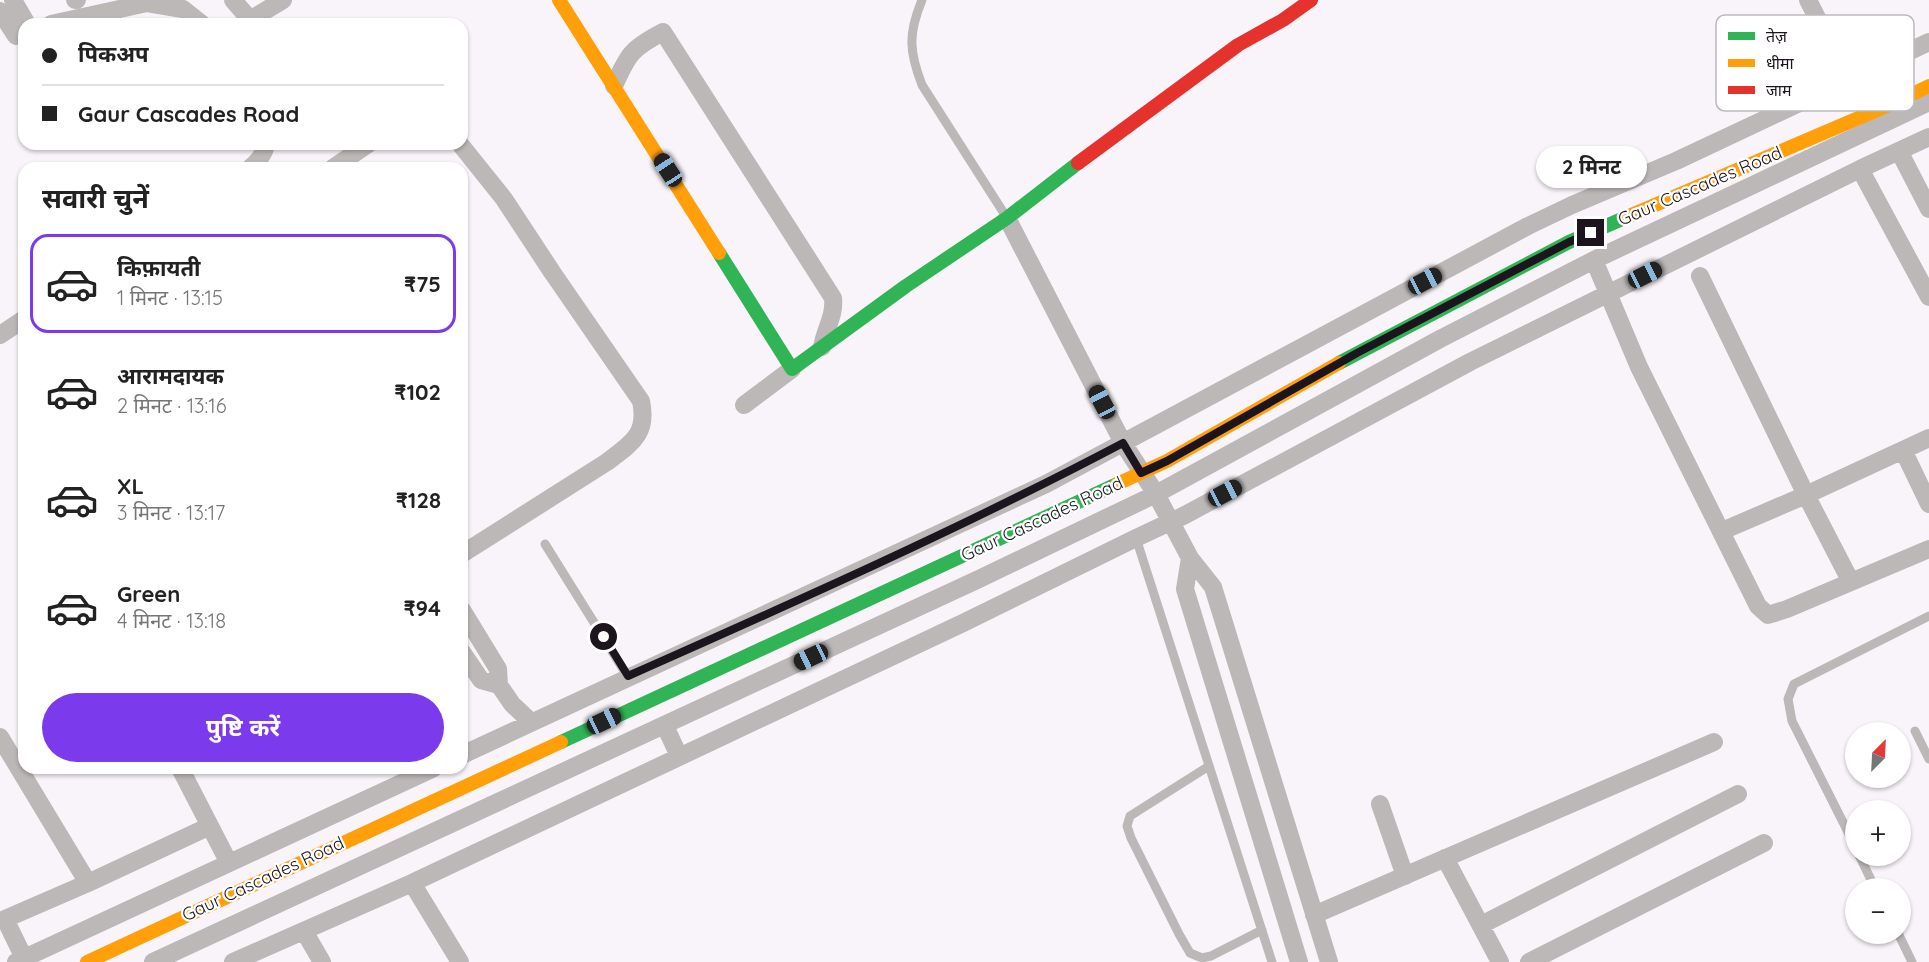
<!DOCTYPE html>
<html lang="hi">
<head>
<meta charset="utf-8">
<style>
  :root { --surface:#fff; --page:#f2f2f2; --text:#222; --muted:#767676; --line:#e0e0e0; --accent:#7c3aed }
  body { margin:0; font-family:Quicksand,"Noto Sans Devanagari",sans-serif; background:var(--page); color:var(--text); height:100vh; display:flex; flex-direction:column; font-size:22px; white-space:nowrap }
  * { box-sizing:border-box; margin:0 }
  p { font-size:20px; color:var(--muted) }
  .icon { flex:none; width:33px; height:33px; fill:none; stroke:currentColor; stroke-width:2; stroke-linecap:round; stroke-linejoin:round }
  .map { position:relative; flex:1; overflow:hidden }
  .sheet { position:absolute; left:18px; top:162px; width:450px; height:612px; display:flex; flex-direction:column; background:var(--surface); border-radius:18px; box-shadow:0 2px 4px #0004 }
  .sheet>* { flex:none }
  .hud { position:absolute; left:18px; top:18px; width:450px; height:132px; border-radius:18px; box-shadow:0 2px 4px #0004; display:grid; align-content:center; height:132px; padding:0 24px; background:var(--surface) }
  .needle { width:39px; rotate:24deg }
  .tools { position:absolute; left:1845px; top:722px; display:grid; gap:12px }
  .tools a { display:grid; place-items:center; width:66px; height:66px; border-radius:50%; background:var(--surface); box-shadow:0 2px 4px #0004; font-size:30px }
  .end { position:absolute; width:27px; height:27px; margin:-14px; border:8px solid #1c151e; background:#fff; box-shadow:0 0 0 3px #fff }
  .from { border-radius:50% }
  .bubble { position:absolute; height:42px; border-radius:21px; background:var(--surface); box-shadow:0 2px 4px #0004; font-size:20px; font-weight:700; line-height:42px; text-align:center }
  .car { position:absolute; width:18px; height:36px; margin:-18px -9px; border-radius:8px; box-shadow:0 0 4px 2px #0007; background:linear-gradient(#222 24%,#8ab4d8 0 40%,#222 0 76%,#8ab4d8 0 86%,#222 0) }
  .hud b { display:flex; align-items:center; gap:21px; height:57px; font-size:22px }
  .hud b+b { border-top:2px solid var(--line) }
  .hud i { width:15px; height:15px; background:var(--text) }
  ul { padding:0; list-style:none }
  li { display:flex; align-items:center; gap:18px; height:99px; margin:0 12px 9px; padding:0 12px; border:3px solid transparent; border-radius:18px }
  li div { flex:1 }
  li b { display:block; font-size:22px }
  li em { font-style:normal; font-weight:700 }
  li.selected { border-color:var(--accent) }
  li>.icon { width:54px; height:54px; stroke-width:1.5 }
  h2 { padding:0 24px; font-size:27px; line-height:72px }
  .cta { display:flex; gap:12px; margin-top:auto; padding:12px 24px }
  .cta a { flex:1; height:69px; border-radius:36px; background:var(--accent); color:#fff; font-size:24px; font-weight:700; line-height:69px; text-align:center }
  .map>svg:first-child { display:block }
  .lines { fill:none; stroke-linecap:round; stroke-linejoin:round }
  .lane { stroke:#bdb8b8; stroke-width:9 }
  .street { stroke:#bdb8b8; stroke-width:18 }
  .fast { stroke:#30b455; stroke-width:14 }
  .slow { stroke:#ff9f0a; stroke-width:14 }
  .jam { stroke:#e5322d; stroke-width:14 }
  .route { stroke:#1c151e; stroke-width:8 }
  .labels { text-anchor:middle; stroke-width:4.5; stroke-linejoin:round; paint-order:stroke }
  .street-label { font-size:18px; fill:#1c151e; stroke:#fff }
  .key { fill:#fff; stroke:#bbb9bc; stroke-width:1.5 }
  .key-label { font-size:16px; fill:#1c151e }
</style>
</head>
<body>
<div class="map">
<svg width="1929" height="962" viewBox="0 0 1929 962">
  <rect width="100%" height="100%" fill="#f8f4f9"/>
  <g class="lines">
    <path class="lane" d="M922,0C908,34 909,51 922,85L1007,218
      M1136,538L1272,962
      M545,544L628,677
      M1915,731L1929,759
      M1209,766L1130,816L1127,826L1131,838L1179,934L1190,953L1202,958L1211,956L1262,930
      M1856,848L1792,721L1788,699L1794,684L1929,616
      M1859,855L1875,888
      M1898,933L1912,962"/>
    <path class="street" d="M13,0L27,24
      M75,0H77
      M233,0L246,15L253,18L283,0
      M1808,0L1849,81
      M0,11L16,36
      M51,24L147,3L183,9L202,24
      M614,86C628,54 632,48 663,32L833,298C835,316 825,329 822,347
      M460,144L504,199L552,272L641,401C648,434 632,443 607,462L462,554
      M1899,151L1929,209
      M250,168C257,163 265,153 266,144
      M333,168L368,144
      M1860,169L1929,297
      M1007,218L1123,443L1156,494L1190,558L1213,587L1329,962
      M1594,260L1639,367L1758,606L1768,615L1787,609L1929,549
      M1700,276L1806,495L1851,582
      M0,335L24,319
      M744,405L792,369
      M1903,450L1929,504
      M1722,531L1806,495L1929,438
      M1190,558L1185,589L1299,962
      M462,610L498,669L499,685L512,704L531,722
      M462,652L481,680L499,685
      M665,726L679,756
      M0,737L88,883
      M462,755L1046,484L1528,226L1572,205L1676,161L1929,42
      M180,768L229,863
      M1380,804L1405,876
      M1445,858L1500,962
      M412,883L460,962
      M1314,915L1714,742
      M1481,925L1738,794
      M304,931L322,962
      M24,958L5,919L88,883L210,826
      M16,962L434,768
      M153,962L979,579L1156,494L1440,339L1594,260L1929,102
      M233,962L412,883L963,623L1136,538L1185,515L1470,362L1860,169L1929,137
      M1529,962L1764,843"/>
    <path class="fast" d="M719,253L792,369L906,286L1007,218L1078,163
      M1339,363L1569,242L1629,216
      M561,742L1117,484"/>
    <path class="slow" d="M559,0L719,253
      M1629,216L1896,102L1929,86
      M1117,484L1167,461L1339,363
      M87,962L561,742"/>
    <path class="jam" d="M1078,163L1238,45L1283,20L1311,0"/>
  </g>
  <g class="lines">
    <path class="route" d="M604,637L628,676C795,602 962,528 1123,443L1141,473L1167,461L1357,353L1569,242L1591,233"/>
  </g>
  <g class="labels">
    <g class="street-label">
      <text transform="translate(1700 186) rotate(-23)" y="6">Gaur Cascades Road</text>
      <text transform="translate(1042 519) rotate(-25)" y="6">Gaur Cascades Road</text>
      <text transform="translate(263 879) rotate(-25)" y="6">Gaur Cascades Road</text>
    </g>
  </g>
  <rect x="1716" y="15" width="198" height="96" rx="9" class="key"/>
  <rect x="1728" y="32" width="27" height="8" fill="#30b455"/>
  <rect x="1728" y="59" width="27" height="8" fill="#ff9f0a"/>
  <rect x="1728" y="86" width="27" height="8" fill="#e5322d"/>
  <g class="key-label">
    <text x="1766" y="42">तेज़</text>
    <text x="1766" y="69">धीमा</text>
    <text x="1766" y="96">जाम</text>
  </g>
</svg>
<div class="tools">
<a><svg class="needle" viewBox="-14 -14 28 28"><path d="M0-13l5 13h-10z" fill="#e53935"/><path d="M0 13l5-13h-10z" fill="#767676"/></svg></a>
<a>+</a>
<a>−</a>
</div>
<i class="end from" style="left:604px;top:637px"></i>
<i class="end" style="left:1591px;top:233px"></i>
<div class="bubble" style="left:1536px;top:146px;width:111px">2 मिनट</div>
<i class="car" style="left:668px;top:170px;rotate:327deg"></i>
<i class="car" style="left:1645px;top:275px;rotate:63deg"></i>
<i class="car" style="left:1425px;top:281px;rotate:62deg"></i>
<i class="car" style="left:1102px;top:402px;rotate:332deg"></i>
<i class="car" style="left:1225px;top:493px;rotate:62deg"></i>
<i class="car" style="left:811px;top:657px;rotate:245deg"></i>
<i class="car" style="left:604px;top:721px;rotate:65deg"></i>
<div class="hud">
<b><i class="from"></i>पिकअप</b>
<b><i></i>Gaur Cascades Road</b>
</div>
<section class="sheet">
<h2>सवारी चुनें</h2>
<ul>
<li class="selected"><svg class="icon" aria-label="car" viewBox="0 0 24 24"><path d="M5 17H2v-5l4-1 3-4h7l3 4 3 1v5h-3M9 17h6M6 11h13"/><circle cx="7" cy="17" r="2"/><circle cx="17" cy="17" r="2"/></svg><div><b>किफ़ायती</b><p>1 मिनट · 13:15</p></div><em>₹75</em></li>
<li><svg class="icon" aria-label="car" viewBox="0 0 24 24"><path d="M5 17H2v-5l4-1 3-4h7l3 4 3 1v5h-3M9 17h6M6 11h13"/><circle cx="7" cy="17" r="2"/><circle cx="17" cy="17" r="2"/></svg><div><b>आरामदायक</b><p>2 मिनट · 13:16</p></div><em>₹102</em></li>
<li><svg class="icon" aria-label="car" viewBox="0 0 24 24"><path d="M5 17H2v-5l4-1 3-4h7l3 4 3 1v5h-3M9 17h6M6 11h13"/><circle cx="7" cy="17" r="2"/><circle cx="17" cy="17" r="2"/></svg><div><b>XL</b><p>3 मिनट · 13:17</p></div><em>₹128</em></li>
<li><svg class="icon" aria-label="car" viewBox="0 0 24 24"><path d="M5 17H2v-5l4-1 3-4h7l3 4 3 1v5h-3M9 17h6M6 11h13"/><circle cx="7" cy="17" r="2"/><circle cx="17" cy="17" r="2"/></svg><div><b>Green</b><p>4 मिनट · 13:18</p></div><em>₹94</em></li>
</ul>
<div class="cta"><a>पुष्टि करें</a></div>
</section>
</div>
</body>
</html>
